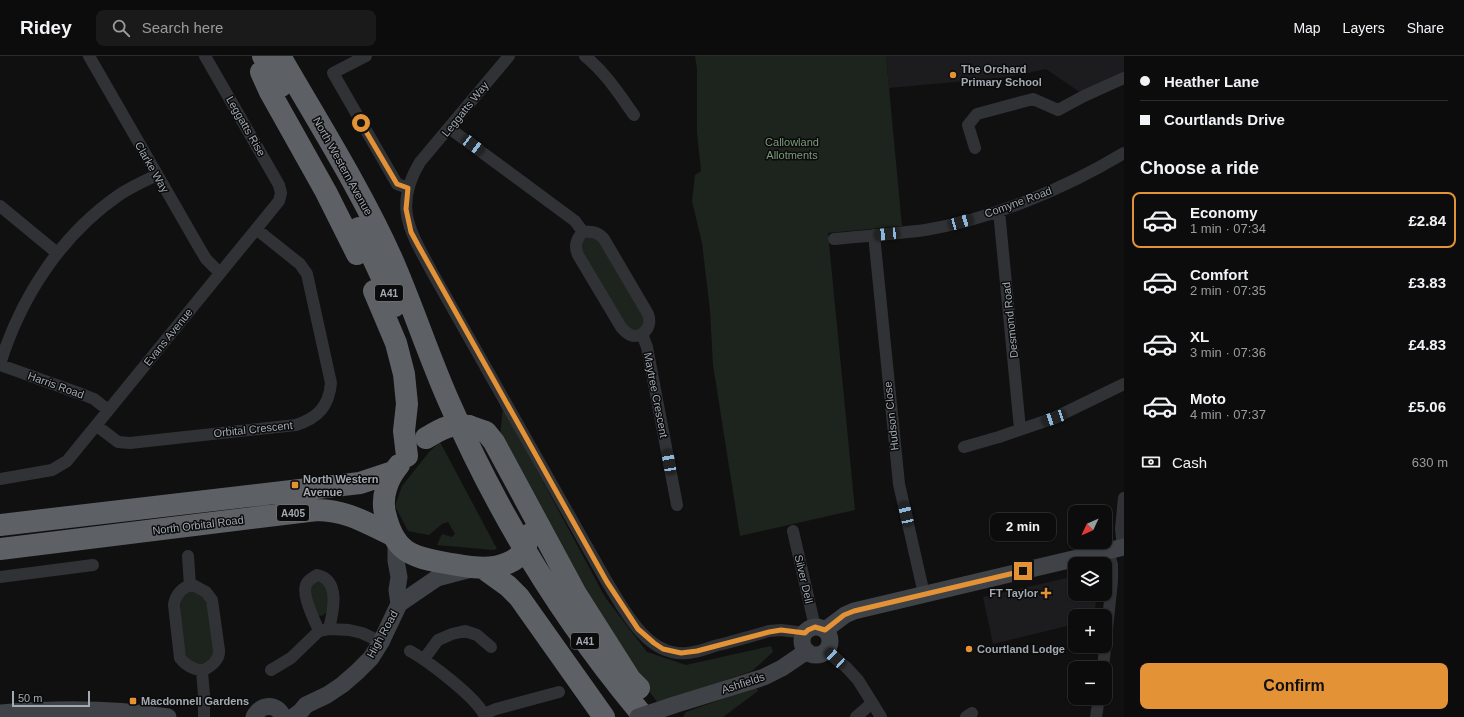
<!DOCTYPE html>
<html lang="en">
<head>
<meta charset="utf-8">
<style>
  :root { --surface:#0c0c0d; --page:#1a1a1b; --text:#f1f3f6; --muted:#9a9b9d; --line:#2c2c2e; --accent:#e39236 }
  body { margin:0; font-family:Arial,sans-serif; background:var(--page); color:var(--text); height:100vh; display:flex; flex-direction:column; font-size:15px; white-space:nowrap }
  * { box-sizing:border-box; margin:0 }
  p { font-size:13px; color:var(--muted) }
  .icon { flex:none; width:22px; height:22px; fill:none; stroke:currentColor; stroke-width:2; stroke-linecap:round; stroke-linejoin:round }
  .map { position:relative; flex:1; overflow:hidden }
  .details { display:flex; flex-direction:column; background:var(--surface); width:340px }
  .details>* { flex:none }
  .banner { display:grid; align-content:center; height:88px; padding:0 16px; background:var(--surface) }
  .needle { width:26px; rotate:226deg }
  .fabs { position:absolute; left:1068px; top:449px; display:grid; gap:8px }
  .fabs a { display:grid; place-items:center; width:44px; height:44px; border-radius:8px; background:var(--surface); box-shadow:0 1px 3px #0004,0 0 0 1px var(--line); font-size:20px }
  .scale { position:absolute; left:12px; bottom:10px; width:78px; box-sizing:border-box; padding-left:4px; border:2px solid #a2a9b1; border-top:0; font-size:11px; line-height:14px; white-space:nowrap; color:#a2a9b1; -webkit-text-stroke:3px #0b0b0c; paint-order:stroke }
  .end { position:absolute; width:18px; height:18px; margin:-9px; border:5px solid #e39236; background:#111; box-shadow:0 0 0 2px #111 }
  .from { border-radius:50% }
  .bubble { position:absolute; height:28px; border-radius:8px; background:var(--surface); box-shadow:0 1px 3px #0004,0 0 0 1px var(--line); font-size:13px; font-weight:700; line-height:28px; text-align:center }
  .car { position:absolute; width:12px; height:24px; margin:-12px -6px; border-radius:5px; box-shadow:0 0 3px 1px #0007; background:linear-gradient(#222 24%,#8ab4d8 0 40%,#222 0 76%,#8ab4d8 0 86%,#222 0) }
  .banner b { display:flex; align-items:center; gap:14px; height:38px; font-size:15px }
  .banner b+b { border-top:1px solid var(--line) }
  .banner i { width:10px; height:10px; background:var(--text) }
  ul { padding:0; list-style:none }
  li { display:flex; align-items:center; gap:12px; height:56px; margin:0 8px 6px; padding:0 8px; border:2px solid transparent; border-radius:8px }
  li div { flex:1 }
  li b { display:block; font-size:15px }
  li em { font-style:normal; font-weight:700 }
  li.current { border-color:var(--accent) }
  li>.icon { width:36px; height:36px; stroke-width:1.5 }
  h2 { padding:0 16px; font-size:18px; line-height:48px }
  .pay { display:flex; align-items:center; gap:10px; height:44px; padding:0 16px; font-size:15px }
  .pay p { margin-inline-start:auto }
  .cta { display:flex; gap:8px; margin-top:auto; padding:8px 16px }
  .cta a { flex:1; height:46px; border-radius:8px; background:var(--accent); color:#111; font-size:16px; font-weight:700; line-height:46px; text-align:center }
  header { display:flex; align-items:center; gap:24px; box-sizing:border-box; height:56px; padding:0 20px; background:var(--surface); border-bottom:1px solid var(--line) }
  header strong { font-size:19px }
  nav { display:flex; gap:22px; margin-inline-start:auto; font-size:14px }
  .search { width:280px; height:36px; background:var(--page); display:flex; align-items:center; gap:10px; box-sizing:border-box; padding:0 14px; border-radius:8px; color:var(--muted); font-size:15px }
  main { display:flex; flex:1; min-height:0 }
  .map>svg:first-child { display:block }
  .built { fill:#1c1c1e }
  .green { fill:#1d231d }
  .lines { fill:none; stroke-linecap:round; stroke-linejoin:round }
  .street { stroke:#313236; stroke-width:12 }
  .secondary { stroke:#3f4246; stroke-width:17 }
  .highway { stroke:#5d6166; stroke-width:22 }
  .secondary-bridge { stroke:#3f4246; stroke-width:17 }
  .highway-bridge { stroke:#5d6166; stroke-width:22 }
  .route { stroke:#e39236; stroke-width:5 }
  .poi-dot { fill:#e39236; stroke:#0b0b0c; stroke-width:1.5 }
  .labels { text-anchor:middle; stroke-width:3; stroke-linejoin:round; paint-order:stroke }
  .shield { fill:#0b0b0c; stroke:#757a80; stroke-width:1 }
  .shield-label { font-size:10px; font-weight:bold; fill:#a2a9b1 }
  .poi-label { font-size:11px; font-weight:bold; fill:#a2a9b1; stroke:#0b0b0c; text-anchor:start }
  .street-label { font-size:11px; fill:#a2a9b1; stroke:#0b0b0c }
  .park-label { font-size:11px; fill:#7c9b7a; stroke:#0b0b0c }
</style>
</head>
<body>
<header>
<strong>Ridey</strong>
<div class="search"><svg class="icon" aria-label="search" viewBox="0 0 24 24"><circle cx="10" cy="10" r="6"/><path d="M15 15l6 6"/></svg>Search here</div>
<nav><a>Map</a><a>Layers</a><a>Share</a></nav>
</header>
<main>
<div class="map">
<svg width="1124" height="661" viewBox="0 0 1124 661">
  <rect width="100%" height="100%" fill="#101011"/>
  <path class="built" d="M886,0H1124V17L1081,37L1046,13L1009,21L889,32Z
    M1075,520V538H1096L1095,560H1075V568L993,588L983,541Z"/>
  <path class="green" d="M695,0H886L902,170L828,177L855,454L740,480L713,309L710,255L702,187L692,145L695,119L701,115L697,77V13Z
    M589,181H593L600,186L644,261V269L637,275L629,273L581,198C581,190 580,184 589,181Z
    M503,351L605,541L647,596L686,609L771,590L773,596L752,615L658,647L628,608L500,381Z
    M440,386L497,493L493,494L437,489L442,478L452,481L455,478L448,466L442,468L429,479L408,475L395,450L402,430L429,396Z
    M316,525L324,528L328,536V555L322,560L317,559L311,550V530Z
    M190,533L208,544L214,592L213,600L201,610L192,607L182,596L180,541Z
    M756,631L758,635L723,661H683L686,656Z"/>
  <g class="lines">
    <path class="street" d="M89,0L200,193L206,203L220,217
      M366,0L333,17L397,128L408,132
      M509,0L420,106C393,151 410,175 432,216L607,526C625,555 648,602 688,597C699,596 708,592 718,589C735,585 752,580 769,575L781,574L805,577
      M585,0C605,16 619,38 634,59
      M449,72L575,165L583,176C592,175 598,176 604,183L648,258C651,267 649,273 642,278L647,291L677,449
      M975,92L968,69L977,58L1033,43L1058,54L1084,40L1124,22
      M0,150L57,197
      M999,155L1020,373
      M583,176C576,183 574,190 578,199L621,271C627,278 633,283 642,278
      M874,179L899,428L924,538
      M834,183C864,180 895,178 925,174C993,163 1066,132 1124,97
      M0,308C21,241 61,179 119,139C131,131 144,125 157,119
      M0,309L84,339L94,343L108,354
      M97,370L118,386L130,387L296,369C318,362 329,350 331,327L307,218L300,208L256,173
      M964,391L999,381L1054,362L1124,328
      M0,423L52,414L67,405L279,145L281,137L279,129L205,0
      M793,475L815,571
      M1123,492L1121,473L1124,442
      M188,500L190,530
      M0,521L93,509
      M193,529L206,536L212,544L219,594C220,604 210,611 202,615C193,613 185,609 180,602L174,549C175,539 183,530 193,529Z
      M319,575C315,565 300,537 307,527C309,523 314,521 317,519C341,524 333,556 329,573
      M826,594L847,612L858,624L881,661
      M410,595C428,605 479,643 485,661
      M424,603L438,584L452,578L465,575L477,579L491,591
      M1103,612L1112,525V509L1108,495
      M271,614L291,602L319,575L329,573L349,574L362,577L381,586
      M202,615L204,639V661
      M484,658L496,653L559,636
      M856,661L872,647
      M966,661L972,657
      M1096,661L1099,642"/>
    <path class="secondary" d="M396,486V505L399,521L397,534L399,548
      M802 585a14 14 0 1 1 28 0a14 14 0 1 1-28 0Z
      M825,574L845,559L854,555L1124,491
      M674,649L764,621L782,612L807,595
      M0,657C56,652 113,652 168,661
      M254,661C260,648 277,646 283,661
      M293,661L301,655L306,649L327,639L342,629L357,616L371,602L381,586L399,548L437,522L471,513"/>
    <path class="highway" d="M263,0L281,30
      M280,0C318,66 361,134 392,203C413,251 429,301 450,348C499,460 565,567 644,661
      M261,16L270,36L326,136L357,198
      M359,172L395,250
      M374,235L396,287L404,318L407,348L404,375L407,400
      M469,370L486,376L494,386L576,538L630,623L639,632
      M399,409C388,422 381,440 385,457C394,496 411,501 446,507C465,510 476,513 495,511
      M0,469L360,427L393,416
      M0,493L317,454C349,455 364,466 392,479
      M483,512L508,530L519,541L604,661"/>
    <path class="secondary-bridge" d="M638,661L674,649"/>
    <path class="highway-bridge" d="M426,382C441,373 450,367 469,370
      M495,511C517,506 524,499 530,478"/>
  </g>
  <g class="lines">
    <path class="route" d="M361,67L397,128L408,132L406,153L411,176L418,189L607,526L638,573L654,587L663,593L681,597L697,595L769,576L781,574L805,577L808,574L815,571L825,574L844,559L854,555L1023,515"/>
  </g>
  <g class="poi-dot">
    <circle cx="953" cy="19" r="4"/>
    <rect x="291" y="425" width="8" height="8" rx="2"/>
    <path d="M1044 531h4v4h4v4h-4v4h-4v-4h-4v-4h4z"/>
    <circle cx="969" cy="593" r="4"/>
    <rect x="129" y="641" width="8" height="8" rx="2"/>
  </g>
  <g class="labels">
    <g class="shield">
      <rect x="375" y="229" width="28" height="16" rx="3"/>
      <rect x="277" y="449" width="32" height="16" rx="3"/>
      <rect x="571" y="577" width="28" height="16" rx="3"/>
    </g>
    <g class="shield-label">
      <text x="389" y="241">A41</text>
      <text x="293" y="461">A405</text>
      <text x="585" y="589">A41</text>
    </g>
    <g class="poi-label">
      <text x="961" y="17">The Orchard<tspan x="961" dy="13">Primary School</tspan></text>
      <text x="303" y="427">North Western<tspan x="303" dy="13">Avenue</tspan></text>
      <text x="1038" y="541" text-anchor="end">FT Taylor</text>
      <text x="977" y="597">Courtland Lodge</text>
      <text x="141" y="649">Macdonnell Gardens</text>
    </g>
    <g class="street-label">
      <text transform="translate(465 53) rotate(-51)" y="4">Leggatts Way</text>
      <text transform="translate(246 70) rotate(60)" y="4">Leggatts Rise</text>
      <text transform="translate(343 110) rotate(61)" y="4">North Western Avenue</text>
      <text transform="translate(152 111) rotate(60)" y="4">Clarke Way</text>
      <text transform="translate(1018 146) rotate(-20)" y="4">Comyne Road</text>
      <text transform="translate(1010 264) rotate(-96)" y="4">Desmond Road</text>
      <text transform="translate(168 281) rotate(-51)" y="4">Evans Avenue</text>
      <text transform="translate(56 329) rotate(20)" y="4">Harris Road</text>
      <text transform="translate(656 339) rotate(79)" y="4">Maytree Crescent</text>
      <text transform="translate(891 360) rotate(-96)" y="4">Hudson Close</text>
      <text transform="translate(253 373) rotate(-6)" y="4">Orbital Crescent</text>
      <text transform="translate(198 469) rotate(-7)" y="4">North Orbital Road</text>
      <text transform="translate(804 523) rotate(77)" y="4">Silver Dell</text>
      <text transform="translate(382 578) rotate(-61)" y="4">High Road</text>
      <text transform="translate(743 627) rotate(-18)" y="4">Ashfields</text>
    </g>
    <g class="park-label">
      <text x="792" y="90">Callowland<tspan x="792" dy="13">Allotments</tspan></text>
    </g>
  </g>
</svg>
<div class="fabs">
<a><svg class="needle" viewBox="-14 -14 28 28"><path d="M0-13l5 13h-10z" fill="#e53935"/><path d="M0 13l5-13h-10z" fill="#9a9b9d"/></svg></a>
<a><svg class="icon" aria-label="layers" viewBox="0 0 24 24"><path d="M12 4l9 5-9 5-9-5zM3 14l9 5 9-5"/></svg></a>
<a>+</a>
<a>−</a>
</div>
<div class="scale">50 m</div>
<i class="end from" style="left:361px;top:67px"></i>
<i class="end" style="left:1023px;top:515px"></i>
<div class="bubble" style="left:990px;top:457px;width:66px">2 min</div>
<i class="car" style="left:473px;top:89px;rotate:127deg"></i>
<i class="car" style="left:961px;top:166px;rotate:74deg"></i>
<i class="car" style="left:887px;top:178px;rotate:265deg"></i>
<i class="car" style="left:1054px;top:362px;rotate:251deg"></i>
<i class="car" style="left:669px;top:406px;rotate:350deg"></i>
<i class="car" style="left:906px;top:458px;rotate:347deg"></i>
<i class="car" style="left:835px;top:602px;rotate:313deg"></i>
</div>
<section class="details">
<div class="banner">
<b><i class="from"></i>Heather Lane</b>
<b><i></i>Courtlands Drive</b>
</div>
<h2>Choose a ride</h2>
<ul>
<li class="current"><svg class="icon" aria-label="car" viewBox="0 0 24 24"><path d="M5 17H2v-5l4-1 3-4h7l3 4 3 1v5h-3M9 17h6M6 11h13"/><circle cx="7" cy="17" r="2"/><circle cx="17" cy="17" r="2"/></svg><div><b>Economy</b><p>1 min · 07:34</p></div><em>£2.84</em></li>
<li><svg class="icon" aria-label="car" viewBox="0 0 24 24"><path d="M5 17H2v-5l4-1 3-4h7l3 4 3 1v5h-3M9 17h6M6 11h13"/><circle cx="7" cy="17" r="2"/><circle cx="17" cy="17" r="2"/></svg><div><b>Comfort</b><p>2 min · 07:35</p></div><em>£3.83</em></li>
<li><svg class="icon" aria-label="car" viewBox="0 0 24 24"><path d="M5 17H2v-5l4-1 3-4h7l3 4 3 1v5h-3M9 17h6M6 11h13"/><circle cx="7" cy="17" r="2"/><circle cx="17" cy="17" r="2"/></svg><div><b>XL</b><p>3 min · 07:36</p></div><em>£4.83</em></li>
<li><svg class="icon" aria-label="car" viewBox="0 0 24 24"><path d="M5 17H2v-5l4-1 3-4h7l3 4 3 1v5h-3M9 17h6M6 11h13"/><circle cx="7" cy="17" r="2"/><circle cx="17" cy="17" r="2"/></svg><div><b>Moto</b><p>4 min · 07:37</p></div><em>£5.06</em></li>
</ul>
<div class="pay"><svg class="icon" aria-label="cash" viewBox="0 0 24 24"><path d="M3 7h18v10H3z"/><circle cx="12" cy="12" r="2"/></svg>Cash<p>630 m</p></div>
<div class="cta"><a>Confirm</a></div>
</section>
</main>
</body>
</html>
